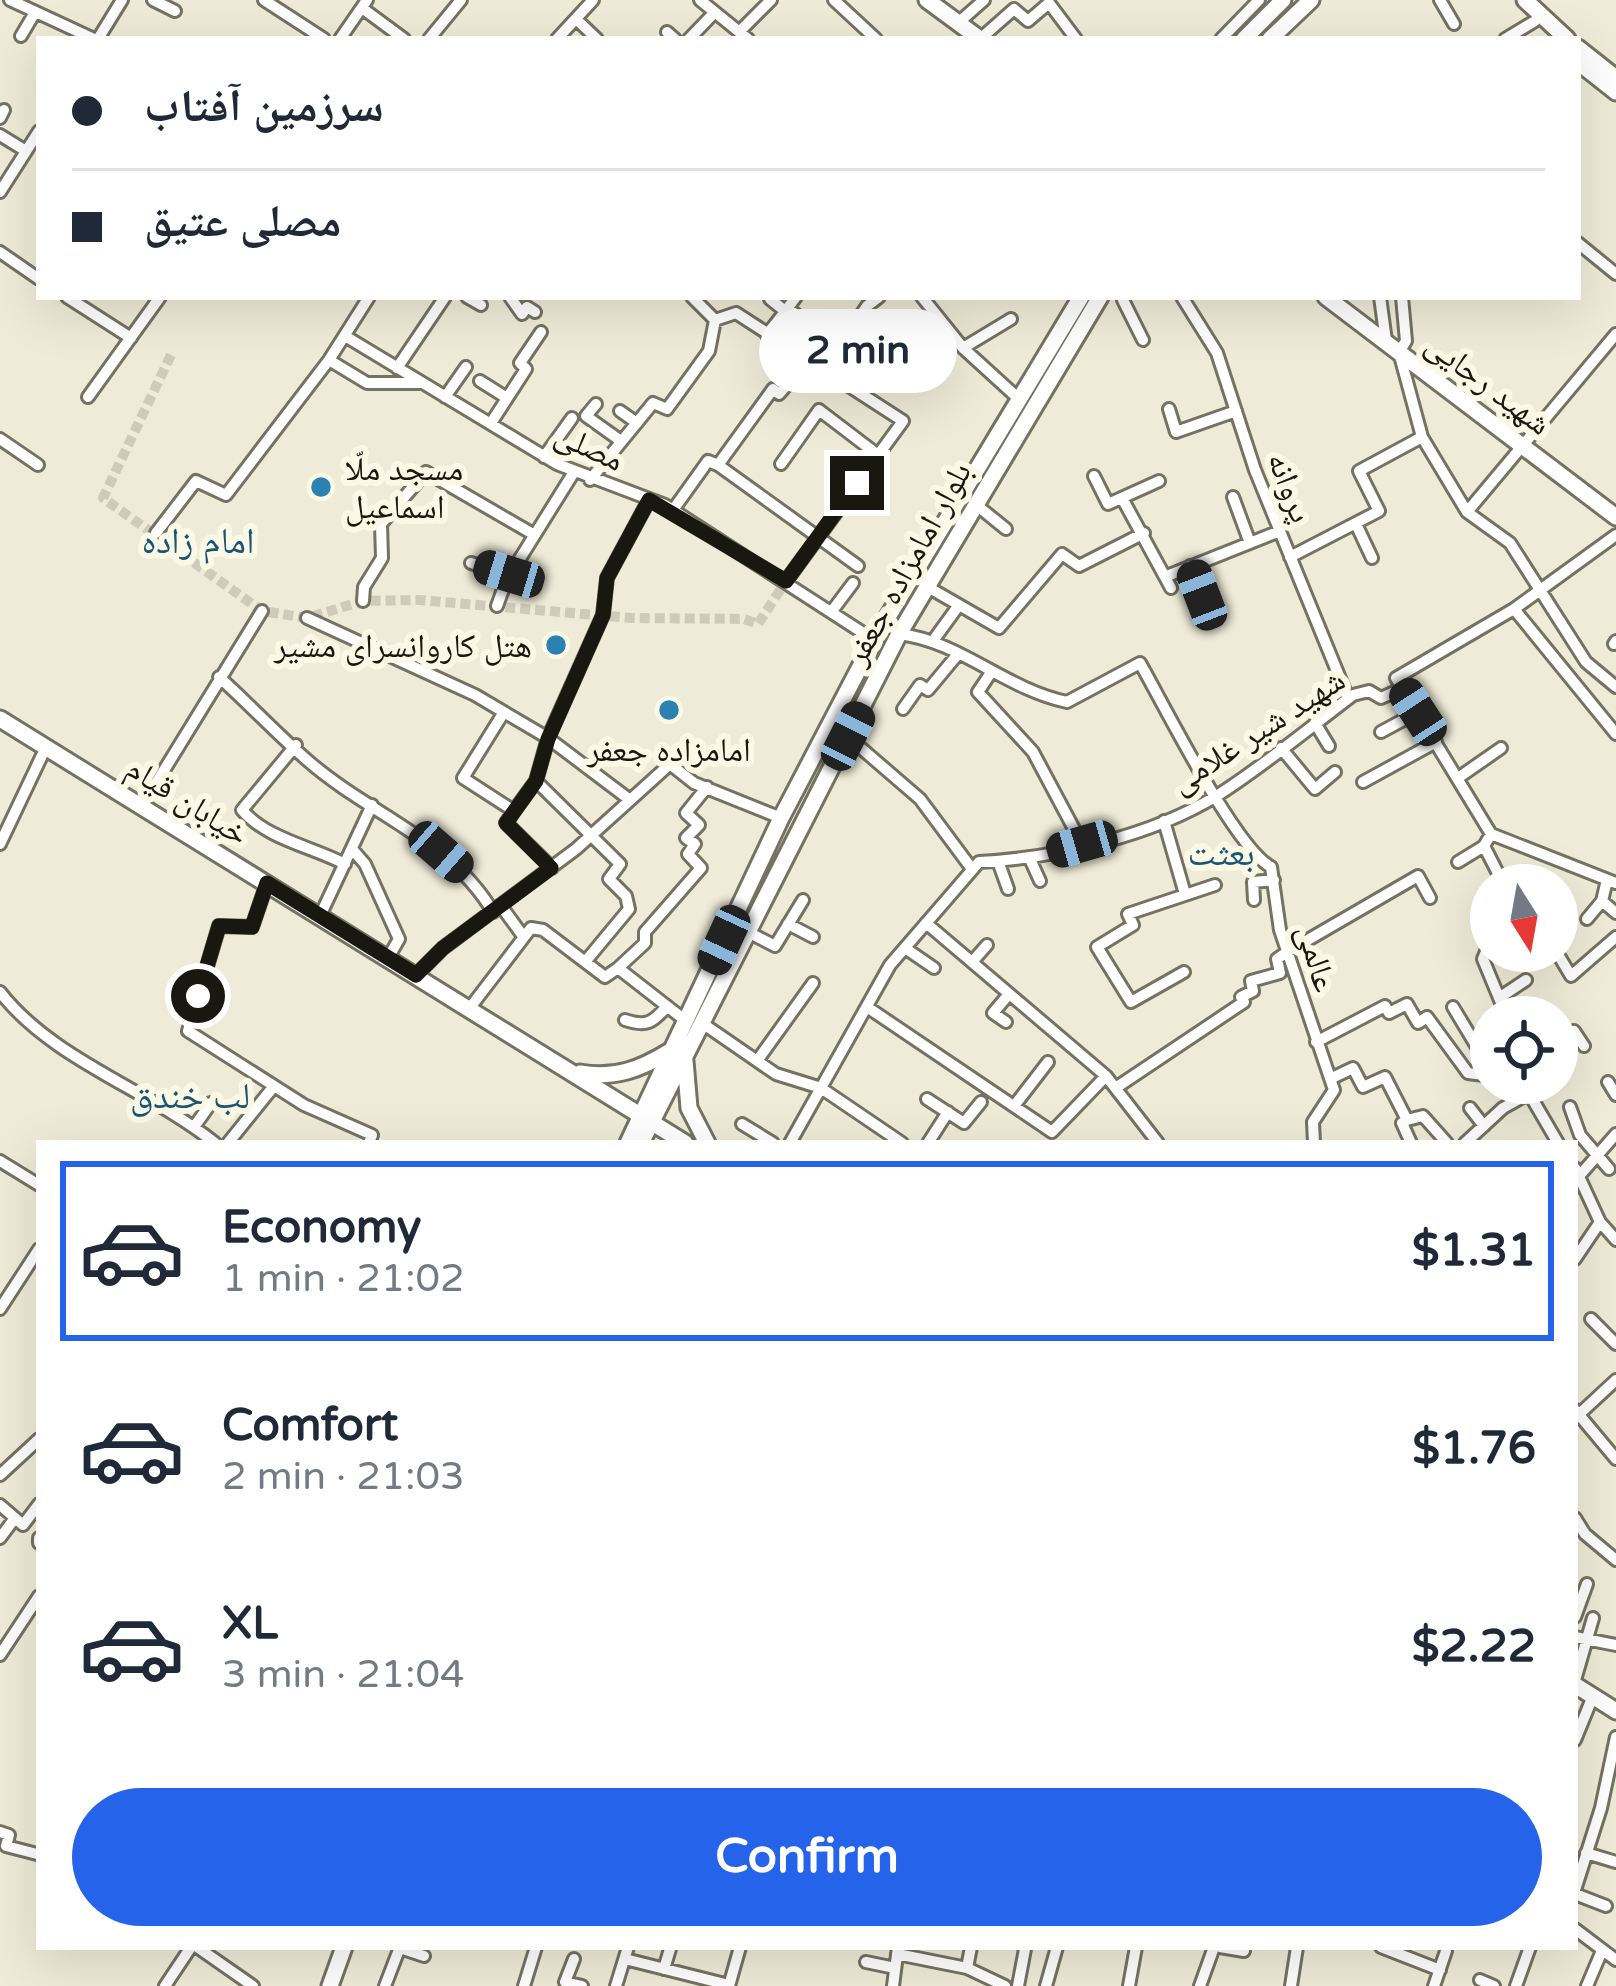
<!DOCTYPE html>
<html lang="en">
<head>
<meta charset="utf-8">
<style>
  :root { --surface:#fff; --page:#f2f2f3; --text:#1f2937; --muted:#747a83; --line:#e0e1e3; --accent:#2563eb }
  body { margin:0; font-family:"Varela Round","Noto Naskh Arabic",sans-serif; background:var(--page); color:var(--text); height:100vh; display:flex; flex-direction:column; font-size:45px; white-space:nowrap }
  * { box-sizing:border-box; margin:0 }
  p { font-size:39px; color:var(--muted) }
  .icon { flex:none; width:66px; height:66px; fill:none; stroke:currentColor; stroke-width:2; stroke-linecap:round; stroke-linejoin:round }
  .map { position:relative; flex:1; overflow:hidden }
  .panel { position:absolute; left:36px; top:1140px; width:1542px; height:810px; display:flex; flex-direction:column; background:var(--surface); border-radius:0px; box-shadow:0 12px 48px #0002 }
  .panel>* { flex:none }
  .top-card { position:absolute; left:36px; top:36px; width:1545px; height:264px; border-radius:0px; box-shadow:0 12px 48px #0002; display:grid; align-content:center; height:264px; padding:0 36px; background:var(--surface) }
  .needle { width:78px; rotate:169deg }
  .buttons { position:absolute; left:1470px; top:864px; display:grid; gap:24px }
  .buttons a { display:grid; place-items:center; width:108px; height:108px; border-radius:50%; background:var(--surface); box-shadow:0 12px 48px #0002; font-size:60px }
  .end { position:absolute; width:54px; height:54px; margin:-27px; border:15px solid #181710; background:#fff; box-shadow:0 0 0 6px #fff }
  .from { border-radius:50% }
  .bubble { position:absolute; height:84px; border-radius:42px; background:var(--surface); box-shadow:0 12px 48px #0002; font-size:39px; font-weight:800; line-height:84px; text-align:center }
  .car { position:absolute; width:36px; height:72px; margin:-36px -18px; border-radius:15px; box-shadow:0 0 9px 3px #0007; background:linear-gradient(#222 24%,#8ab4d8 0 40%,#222 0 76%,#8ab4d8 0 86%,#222 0) }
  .top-card b { display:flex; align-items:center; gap:42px; height:114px; font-size:45px }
  .top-card b+b { border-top:3px solid var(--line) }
  .top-card i { width:30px; height:30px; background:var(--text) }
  ul { padding:21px 0 0; list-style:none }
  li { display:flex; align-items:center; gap:36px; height:180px; margin:0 24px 18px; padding:0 12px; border:6px solid transparent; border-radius:0px }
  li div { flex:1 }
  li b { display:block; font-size:45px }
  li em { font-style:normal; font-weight:800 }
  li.selected { border-color:var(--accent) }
  li>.icon { width:108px; height:108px; stroke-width:1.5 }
  .cta { display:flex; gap:24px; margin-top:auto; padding:24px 36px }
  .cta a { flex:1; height:138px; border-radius:72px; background:var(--accent); color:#fff; font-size:48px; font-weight:800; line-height:138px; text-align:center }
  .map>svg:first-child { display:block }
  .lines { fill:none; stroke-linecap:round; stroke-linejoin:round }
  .minor-tunnel { stroke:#cecbba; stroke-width:10; stroke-dasharray:10 5; stroke-linecap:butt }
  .minor-casing { stroke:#747261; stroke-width:16 }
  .secondary-casing { stroke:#747261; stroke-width:21 }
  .minor { stroke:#fff; stroke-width:10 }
  .secondary { stroke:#fff; stroke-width:15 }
  .route { stroke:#181710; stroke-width:15 }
  .poi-dot { fill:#2b81b0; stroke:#fbf9e6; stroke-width:4.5 }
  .labels { text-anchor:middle; stroke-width:12; stroke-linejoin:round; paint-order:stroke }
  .street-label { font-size:33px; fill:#181710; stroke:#fbf9e6 }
  .poi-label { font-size:33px; fill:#181710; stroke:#fbf9e6; text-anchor:start }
  .neighbourhood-label { font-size:36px; fill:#1a5575; stroke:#fbf9e6 }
</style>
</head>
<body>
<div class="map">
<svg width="1616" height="1986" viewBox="0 0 1616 1986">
  <rect width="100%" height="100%" fill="#eeebd8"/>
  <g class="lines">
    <path class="minor-tunnel" d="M171,355L103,498L262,611L307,618L363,601L419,600L631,618L744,619L758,624L786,581"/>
    <g class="minor-casing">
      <path id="minor" d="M10,0L94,39
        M153,0L175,11
        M264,0L324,39
        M700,0L748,39
        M834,0L876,39
        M1440,0L1454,24
        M362,8L404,39
        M576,19L597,39
        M958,23L984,0
        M667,32L675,39
        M739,32L771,0
        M21,36L34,14
        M98,39L122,0
        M340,39L367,0
        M429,39L461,0
        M557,39L593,0
        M689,39L715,12
        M980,39L1014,9L1028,21L1049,3L1076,39
        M1221,39L1259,0
        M1505,39L1535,21
        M0,118L4,110
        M0,135L26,151
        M0,192L39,131
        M1578,243L1616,274
        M0,252L39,279
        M67,297L131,338
        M467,297L481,305
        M510,297L522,314L527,307L535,312
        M692,297L715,320
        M922,297L963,348L1019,399
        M1182,297L1217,353L1255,470L1348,698
        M1380,297L1386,341
        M1402,297L1406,341L1399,352L1422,437L1467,512L1510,543L1586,662L1616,687
        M770,299L785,311
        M1123,300L1143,340
        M788,308L810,326
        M715,320L736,313L903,421L786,581
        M767,335L796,297
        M345,336L557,464L665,505L874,640
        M963,348L1011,319
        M329,360L367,383H420
        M826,366L867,306L879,297
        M397,368L445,297
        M480,381L507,398
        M88,397L160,297
        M445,397L466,367
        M596,404L586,416L621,441
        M1169,409L1176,432L1236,411
        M620,411L637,423
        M491,423L526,369L520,363L541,332
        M0,439L38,465
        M544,457L572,418
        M781,464L819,410L878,455
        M718,465L858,566
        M1094,476L1108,504L1159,481
        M590,480L653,403L667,409L709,351L715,320
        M1233,497L1250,543
        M1122,498L1171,588
        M974,503L1006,529
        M673,510L708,461L718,465L773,389L779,394L806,363
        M1467,512L1616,334
        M1356,524L1372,558
        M156,533L196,481L226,495L329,360L369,297
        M1616,535L1514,609L1396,678L1491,834L1616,883
        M1290,557L1379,511L1359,471L1422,437
        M471,563L509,575
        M1190,566L1201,595
        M1167,576L1280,531
        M926,586L999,628L1062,554L1079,566L1144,533
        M363,601L364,587L382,558L381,524L426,472L533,534
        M497,606L506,581L574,472
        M1514,609L1616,734
        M832,611L853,583
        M307,618L475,695L548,738L630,800
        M899,634C960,641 1005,689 1067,702L1140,663C1164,705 1235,848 1271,867L1280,930L1334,1090L1313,1122L1314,1143
        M935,638L959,605
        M1614,644L1616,641
        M990,674L978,692L1033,752L1082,844
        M219,677C249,704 277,734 307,760C368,814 450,839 493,912
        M903,709L920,685L928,690L958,654
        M504,712L463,778L514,811L506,823L552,868
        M1315,723L1329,746
        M1381,732L1418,712
        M847,736L920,799L972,869
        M296,745L242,810C267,839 310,846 345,864
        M1281,748L1315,789L1335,772
        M1458,778L1501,748
        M1363,782L1436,742
        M142,806L262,611
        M514,811L536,781
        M1164,821L1185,894
        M1491,834L1484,846L1504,885
        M0,844L46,747
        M352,849L365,864L399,939L388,958
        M1030,859L1040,881
        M998,861L1008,889
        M1458,862L1484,846
        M1607,880L1602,901L1616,913
        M267,883L252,927L219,926L188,1031L304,1105L372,1135L369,1143
        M1254,900L1253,882L1274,880
        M501,906L523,936
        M320,916L372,805
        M1587,919L1602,901
        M926,923L1106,1076L1158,1143
        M788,924L813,937
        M750,933L775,946L803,900
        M1491,939L1483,959L1507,1017
        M905,948L934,968
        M1556,951L1571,976L1616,937
        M585,962L629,909L626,896L609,879L620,864L536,781L548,738L603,615L607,578L649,500
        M972,962L987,945
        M618,968L645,943V932L701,868L688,854L695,844L686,838L699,825L686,813L707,787
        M1184,972L1131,1002L1097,947L1133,925L1128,914L1215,885
        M416,975L443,948L576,849L670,764L694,783L781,818
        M0,992C54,1061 148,1089 215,1143
        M1499,998L1526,980
        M867,1007L1052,1132L1106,1076
        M1453,1007L1480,1052L1491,1055
        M469,1009L531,928L543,930L605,977L618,968L686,1021
        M625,1020C646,1027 653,1023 667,1006
        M1006,1022L993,1013L1009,994
        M702,1023L776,1074L821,1088L902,1143
        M1557,1026L1564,1036L1574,1031L1584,1046
        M1316,1042L1385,1006L1389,1013L1407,1004L1418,1023L1427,1017L1468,1073L1484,1075L1491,1070
        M757,1061L813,983
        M1332,1078L1353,1068L1363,1087L1385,1077L1407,1120L1423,1116L1447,1143
        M1608,1082L1616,1095
        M1523,1083L1558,1143
        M1117,1087L1244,1002L1241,997L1253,991L1251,981L1280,973L1277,959L1287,952L1418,876L1430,898
        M927,1099L964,1123L981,1102
        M1014,1106L1048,1062
        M1570,1107L1580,1135L1609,1169
        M1470,1108L1484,1126
        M1407,1120L1402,1123L1411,1143
        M742,1124L773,1143
        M194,1127L211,1103
        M228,1143L274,1086
        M790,1143L890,965L979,862C1056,858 1152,836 1218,795C1265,765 1309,728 1353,695L1369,691L1381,698L1403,688
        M928,1143L948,1112
        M1465,1143L1503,1108L1530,1093
        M0,1161L39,1185
        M1575,1168L1600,1222
        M1580,1175L1616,1134
        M1575,1259L1600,1222L1616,1240
        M0,1309L39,1249
        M1591,1319L1616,1344
        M1575,1410L1616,1459
        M1575,1418L1616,1380
        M0,1475L39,1439
        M0,1505L15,1518
        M15,1518L23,1525L39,1504
        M1575,1518L1585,1534L1616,1560
        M0,1538L15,1518
        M39,1538V1543
        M1575,1617L1587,1584
        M1575,1637L1616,1645
        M0,1655L39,1596
        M1575,1680L1593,1618
        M1575,1740L1593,1696
        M0,1832L9,1835L6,1846L37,1854
        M1586,1853L1616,1862
        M1575,1890L1601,1808L1616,1737
        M1575,1894L1606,1906
        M1575,1929L1616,1960
        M197,1947L253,1986
        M1220,1947L1244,1951
        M1381,1947L1440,1970
        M400,1948L424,1956
        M897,1954L967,1968L1005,1986
        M574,1959L565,1982L582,1986
        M625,1959L729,1985
        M866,1962L895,1968
        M967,1968L971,1947
        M664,1969L670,1949
        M1480,1980L1494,1986
        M165,1986L191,1947
        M385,1986L400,1947
        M524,1986L536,1947
        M616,1986L628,1947
        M729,1986L740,1947
        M893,1986L898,1947
        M1018,1986L1025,1949
        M1046,1986L1057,1947
        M1129,1986L1136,1947
        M1200,1986L1214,1947
        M1291,1986L1297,1947
        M1434,1986L1446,1951
        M1516,1986L1530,1947
        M1587,1986L1601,1953"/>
    </g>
    <g class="secondary-casing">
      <path id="secondary" d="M927,0L980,39
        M1525,0L1567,39
        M1244,39L1283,0
        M1270,39L1311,0
        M1578,48L1616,78
        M1578,62L1616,92
        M1326,297L1616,517
        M0,719L685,1143
        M685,1061L689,1108L707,1143
        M580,1073C615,1079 641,1069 670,1051
        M628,1143L781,818L874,640L1081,297
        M641,1143L899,634L1100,297
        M1575,1685L1616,1711
        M330,1986L344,1947"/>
    </g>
    <use href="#minor" class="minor"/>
    <use href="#secondary" class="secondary"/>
  </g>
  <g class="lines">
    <path class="route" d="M198,996L219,926L252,927L267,883L416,975L443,948L551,868L506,823L536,781L548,739L603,615L607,578L649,500L786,581L857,483"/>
  </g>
  <g class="poi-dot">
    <circle cx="321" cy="487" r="12"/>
    <circle cx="556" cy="645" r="12"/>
    <circle cx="669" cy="710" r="12"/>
  </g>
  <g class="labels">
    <g class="street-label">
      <text transform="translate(1489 383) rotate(37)" y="12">شهید رجایی</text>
      <text transform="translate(590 446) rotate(25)" y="12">مصلی</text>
      <text transform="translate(1291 487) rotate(69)" y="12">پروانه</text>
      <text transform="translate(907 563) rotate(-61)" y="12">بلوار امامزاده جعفر</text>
      <text transform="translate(1257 730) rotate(-33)" y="12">شهید شیر غلامی</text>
      <text transform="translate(188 800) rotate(32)" y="12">خیابان قیام</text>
      <text transform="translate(1318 958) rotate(74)" y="12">عالمی</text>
    </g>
    <g class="poi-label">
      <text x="345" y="480">مسجد ملّا<tspan x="345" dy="38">اسماعیل</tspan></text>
      <text x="532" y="657" text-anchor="end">هتل کاروانسرای مشیر</text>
      <text x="669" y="761" text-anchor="middle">امامزاده جعفر</text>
    </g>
    <g class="neighbourhood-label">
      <text x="198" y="553">امام زاده</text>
      <text x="1221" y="865">بعثت</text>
      <text x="190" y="1108">لب خندق</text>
    </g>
  </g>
</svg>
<div class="buttons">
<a><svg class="needle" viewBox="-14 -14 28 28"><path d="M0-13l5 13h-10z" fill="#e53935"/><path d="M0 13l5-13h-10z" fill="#747a83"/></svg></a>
<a><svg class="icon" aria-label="locate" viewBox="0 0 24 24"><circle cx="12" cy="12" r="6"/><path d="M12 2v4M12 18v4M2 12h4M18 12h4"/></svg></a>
</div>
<i class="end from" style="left:198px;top:996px"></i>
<i class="end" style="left:857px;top:483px"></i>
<div class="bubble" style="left:759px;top:309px;width:198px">2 min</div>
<i class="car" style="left:509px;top:574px;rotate:287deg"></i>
<i class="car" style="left:1202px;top:595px;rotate:339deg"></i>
<i class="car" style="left:1418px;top:712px;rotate:327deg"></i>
<i class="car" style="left:848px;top:736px;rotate:27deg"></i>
<i class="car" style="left:1082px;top:844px;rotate:254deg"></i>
<i class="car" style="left:441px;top:852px;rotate:131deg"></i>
<i class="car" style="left:724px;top:940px;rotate:205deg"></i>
<div class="top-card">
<b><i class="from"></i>سرزمین آفتاب</b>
<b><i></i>مصلی عتیق</b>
</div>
<section class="panel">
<ul>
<li class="selected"><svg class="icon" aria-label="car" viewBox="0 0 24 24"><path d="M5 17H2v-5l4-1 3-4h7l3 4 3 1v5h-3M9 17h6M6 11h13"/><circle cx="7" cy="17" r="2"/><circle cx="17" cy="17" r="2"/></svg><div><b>Economy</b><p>1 min · 21:02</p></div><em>$1.31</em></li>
<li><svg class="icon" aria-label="car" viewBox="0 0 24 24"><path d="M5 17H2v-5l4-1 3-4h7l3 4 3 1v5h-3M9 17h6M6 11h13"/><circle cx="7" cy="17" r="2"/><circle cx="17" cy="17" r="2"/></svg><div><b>Comfort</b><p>2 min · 21:03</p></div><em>$1.76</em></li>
<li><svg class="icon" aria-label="car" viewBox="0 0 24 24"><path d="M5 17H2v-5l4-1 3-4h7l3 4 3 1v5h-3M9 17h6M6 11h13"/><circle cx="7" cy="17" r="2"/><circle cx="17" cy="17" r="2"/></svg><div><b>XL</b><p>3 min · 21:04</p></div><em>$2.22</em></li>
</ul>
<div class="cta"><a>Confirm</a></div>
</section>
</div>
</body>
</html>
